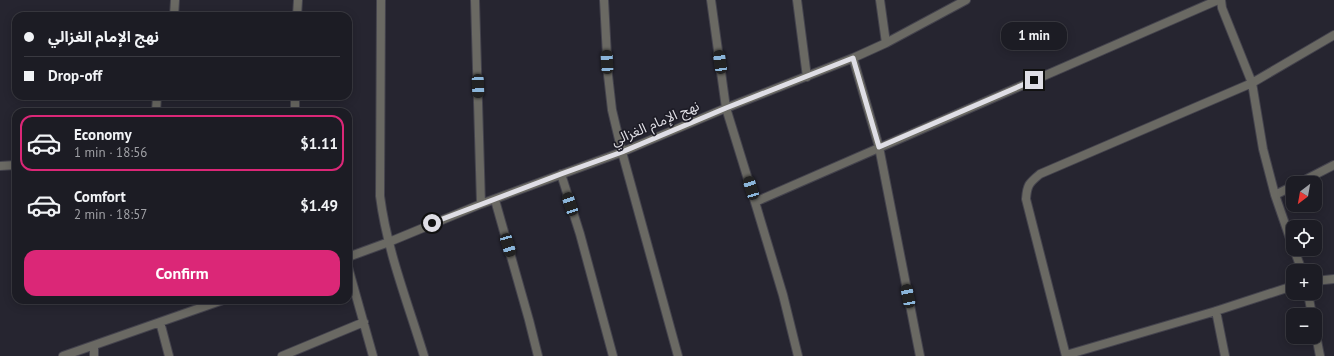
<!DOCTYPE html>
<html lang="en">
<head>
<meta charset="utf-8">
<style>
  :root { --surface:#1c1c24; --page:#25252c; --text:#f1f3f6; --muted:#a0a1a6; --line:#3a3a41; --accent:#db2777 }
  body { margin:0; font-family:"PT Sans","Noto Sans Arabic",sans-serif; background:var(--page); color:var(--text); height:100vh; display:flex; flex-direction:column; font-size:15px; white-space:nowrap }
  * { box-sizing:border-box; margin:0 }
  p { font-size:13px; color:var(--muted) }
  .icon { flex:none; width:22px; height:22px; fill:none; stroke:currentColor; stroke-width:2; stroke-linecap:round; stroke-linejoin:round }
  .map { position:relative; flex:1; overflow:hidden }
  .sheet { position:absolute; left:12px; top:108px; width:340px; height:196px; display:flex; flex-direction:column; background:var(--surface); border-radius:12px; box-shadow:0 2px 10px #0003,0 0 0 1px var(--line) }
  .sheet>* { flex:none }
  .banner { position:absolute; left:12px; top:12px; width:340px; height:88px; border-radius:12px; box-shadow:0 2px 10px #0003,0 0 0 1px var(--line); display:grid; align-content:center; height:88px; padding:0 12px; background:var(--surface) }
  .needle { width:26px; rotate:211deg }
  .fabs { position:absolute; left:1286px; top:176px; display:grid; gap:8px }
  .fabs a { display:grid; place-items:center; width:36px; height:36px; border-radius:8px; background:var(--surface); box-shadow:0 2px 10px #0003,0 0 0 1px var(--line); font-size:20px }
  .end { position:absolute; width:18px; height:18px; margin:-9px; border:5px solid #dfdee5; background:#111; box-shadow:0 0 0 2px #111 }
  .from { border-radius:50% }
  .bubble { position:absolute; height:28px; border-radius:12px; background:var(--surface); box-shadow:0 2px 10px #0003,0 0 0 1px var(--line); font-size:13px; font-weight:700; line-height:28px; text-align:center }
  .car { position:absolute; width:12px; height:24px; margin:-12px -6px; border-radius:5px; box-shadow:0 0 3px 1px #0007; background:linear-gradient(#222 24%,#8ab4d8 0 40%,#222 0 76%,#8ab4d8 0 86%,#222 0) }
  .banner b { display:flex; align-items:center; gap:14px; height:38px; font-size:15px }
  .banner b+b { border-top:1px solid var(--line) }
  .banner i { width:10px; height:10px; background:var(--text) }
  ul { padding:7px 0 0; list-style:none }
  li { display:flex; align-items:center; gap:12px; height:56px; margin:0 8px 6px; padding:0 4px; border:2px solid transparent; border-radius:12px }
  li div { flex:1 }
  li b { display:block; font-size:15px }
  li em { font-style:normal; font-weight:700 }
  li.on { border-color:var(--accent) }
  li>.icon { width:36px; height:36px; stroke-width:1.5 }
  .cta { display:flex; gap:8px; margin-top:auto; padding:8px 12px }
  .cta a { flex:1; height:46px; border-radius:12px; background:var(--accent); color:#fff; font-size:16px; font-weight:700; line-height:46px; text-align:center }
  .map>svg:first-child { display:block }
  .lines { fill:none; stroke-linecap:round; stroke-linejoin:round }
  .service-casing { stroke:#44434d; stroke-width:10 }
  .minor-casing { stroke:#44434d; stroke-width:10 }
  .service { stroke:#6a6963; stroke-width:8 }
  .minor { stroke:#6a6963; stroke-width:8 }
  .route { stroke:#dfdee5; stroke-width:5 }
  .labels { text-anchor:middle; stroke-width:3.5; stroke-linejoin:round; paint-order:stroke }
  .street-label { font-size:14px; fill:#dfdee5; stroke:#1d1c26 }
</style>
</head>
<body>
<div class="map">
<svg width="1334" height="356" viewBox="0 0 1334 356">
  <rect width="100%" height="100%" fill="#262530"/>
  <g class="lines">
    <g class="service-casing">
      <path id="service" d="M174,16L175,0
        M156,112L157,96
        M0,166L16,165"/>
    </g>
    <g class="minor-casing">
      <path id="minor" d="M381,0L380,196C387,251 408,303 424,356
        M475,0L481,204
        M604,0L608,75L612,110L622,152L678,356
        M711,0L726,108L755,202
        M797,0L807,77
        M880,0L886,43
        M1221,0L1222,8L1252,83L1263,149L1275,195L1293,247
        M297,16L298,0
        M853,58L879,147L920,356
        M295,112V96
        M561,174L580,234L613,356
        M1299,183L1334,165
        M1275,195L1293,186
        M495,200L529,320L538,356
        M1294,249L1302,271
        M348,257L389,242L481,204L622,152L726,108L853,58L886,43L966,0
        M348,267L373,356
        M1315,281L1334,279
        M1308,293L1312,315
        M1216,311L1225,356
        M160,322L169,356
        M1315,330L1320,356
        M94,346V356
        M1066,355L1216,311L1293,286
        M63,356L223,300
        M282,356L364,322
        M798,356L783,295L755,202L1218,0
        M1066,356L1026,199C1027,185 1029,183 1040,174L1252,83L1334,35"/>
    </g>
    <use href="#service" class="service"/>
    <use href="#minor" class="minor"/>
  </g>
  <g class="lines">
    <path class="route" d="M432,223L561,174L622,152L726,108L853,58L879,147L1034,80"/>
  </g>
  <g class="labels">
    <g class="street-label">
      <text transform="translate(655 123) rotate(-23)" y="5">نهج الإمام الغزالي</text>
    </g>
  </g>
</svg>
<div class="fabs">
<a><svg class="needle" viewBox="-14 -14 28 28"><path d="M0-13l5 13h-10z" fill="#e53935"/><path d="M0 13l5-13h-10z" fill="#a0a1a6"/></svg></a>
<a><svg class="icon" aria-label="locate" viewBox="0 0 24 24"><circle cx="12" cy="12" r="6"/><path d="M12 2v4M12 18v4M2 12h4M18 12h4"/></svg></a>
<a>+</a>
<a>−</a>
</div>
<i class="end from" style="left:432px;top:223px"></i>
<i class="end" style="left:1034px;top:80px"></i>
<div class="bubble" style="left:1001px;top:22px;width:66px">1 min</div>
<i class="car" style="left:607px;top:62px;rotate:357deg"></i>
<i class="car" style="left:720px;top:62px;rotate:352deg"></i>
<i class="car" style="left:478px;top:86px;rotate:178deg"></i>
<i class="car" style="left:751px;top:188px;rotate:343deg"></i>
<i class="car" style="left:570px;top:204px;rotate:342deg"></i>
<i class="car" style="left:508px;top:245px;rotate:164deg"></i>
<i class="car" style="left:908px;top:296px;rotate:349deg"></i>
<div class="banner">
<b><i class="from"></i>نهج الإمام الغزالي</b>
<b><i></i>Drop-off</b>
</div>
<section class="sheet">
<ul>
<li class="on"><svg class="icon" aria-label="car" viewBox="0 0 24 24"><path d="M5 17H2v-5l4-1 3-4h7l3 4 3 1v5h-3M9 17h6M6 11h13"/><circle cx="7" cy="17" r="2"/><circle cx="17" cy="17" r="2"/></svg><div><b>Economy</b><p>1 min · 18:56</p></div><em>$1.11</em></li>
<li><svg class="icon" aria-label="car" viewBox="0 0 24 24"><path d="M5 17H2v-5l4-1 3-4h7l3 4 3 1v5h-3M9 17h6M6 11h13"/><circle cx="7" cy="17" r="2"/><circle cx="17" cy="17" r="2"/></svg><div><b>Comfort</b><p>2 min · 18:57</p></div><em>$1.49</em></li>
</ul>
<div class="cta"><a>Confirm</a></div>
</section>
</div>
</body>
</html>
